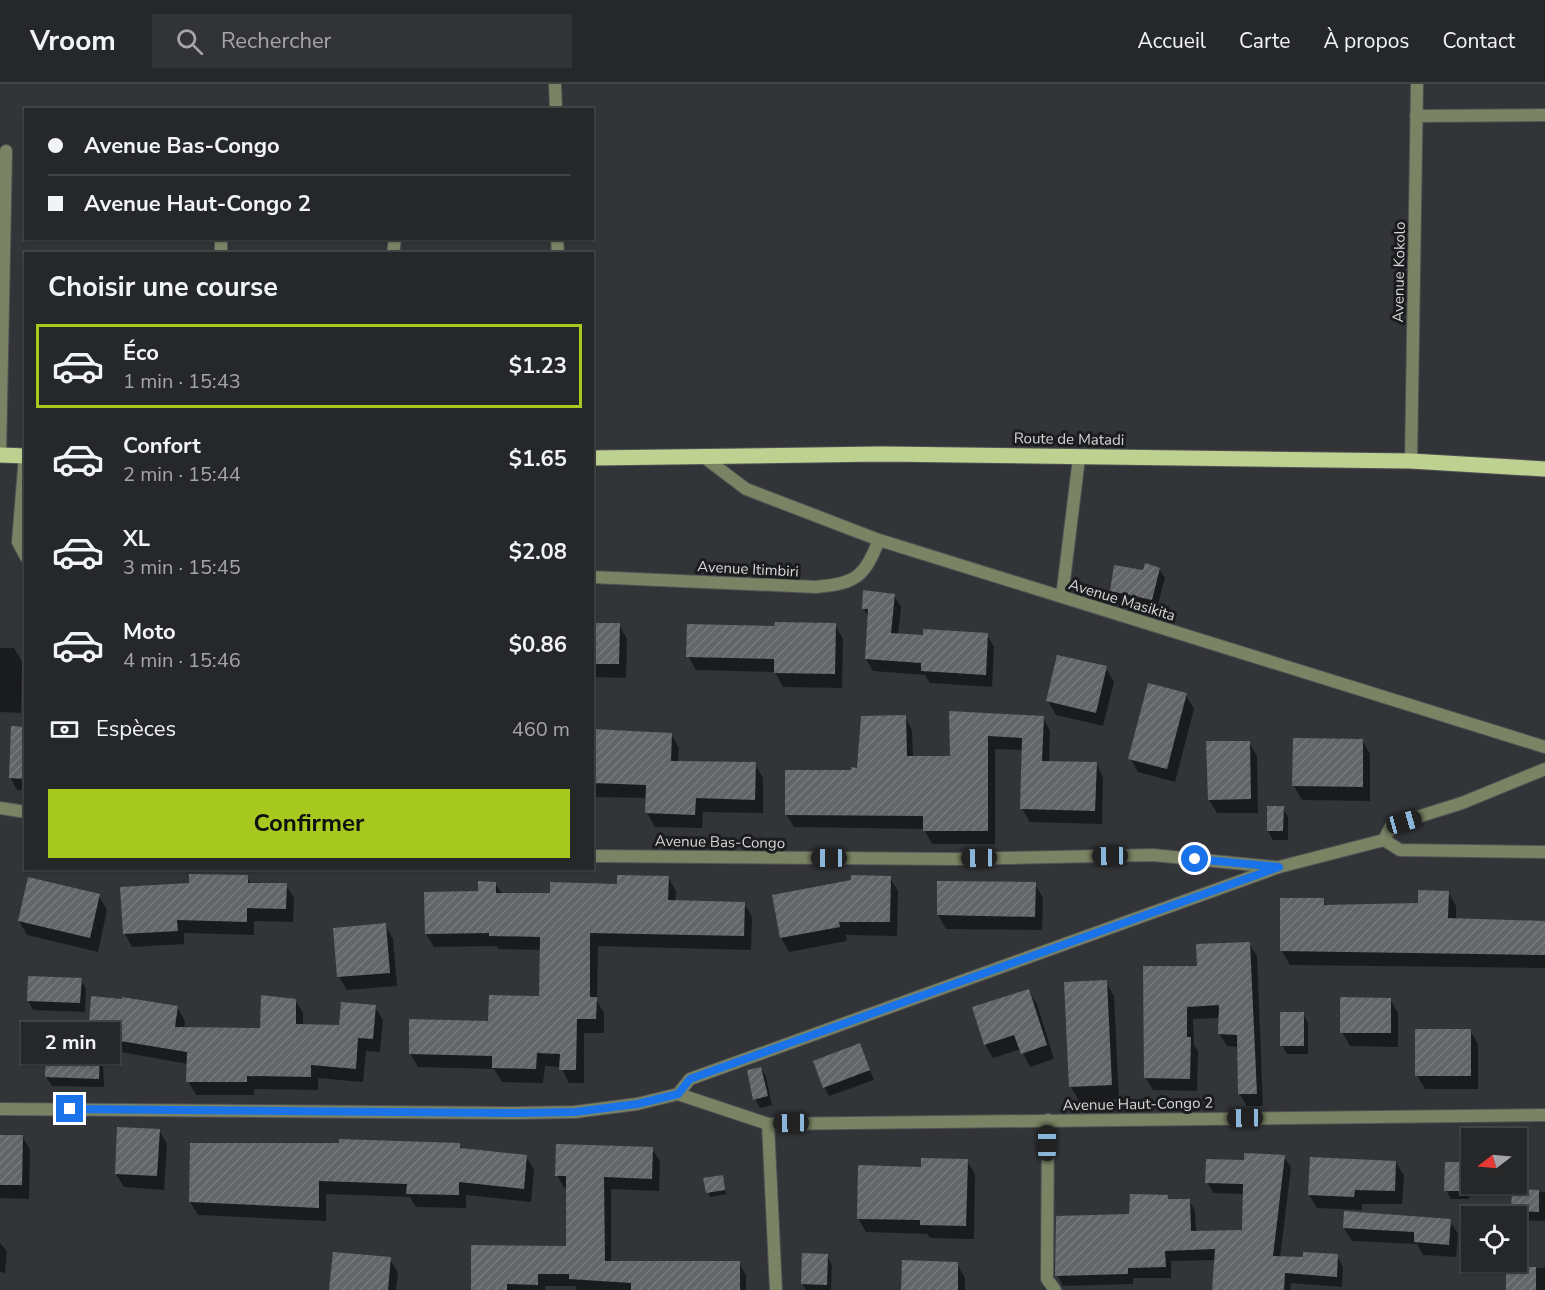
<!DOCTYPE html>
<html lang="fr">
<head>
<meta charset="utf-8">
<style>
  :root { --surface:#262729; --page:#323335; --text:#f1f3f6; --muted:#a4a5a8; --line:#424446; --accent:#a7c81f }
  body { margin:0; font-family:"Nunito Sans",sans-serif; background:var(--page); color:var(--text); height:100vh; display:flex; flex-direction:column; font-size:22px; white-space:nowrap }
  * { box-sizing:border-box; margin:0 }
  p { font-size:20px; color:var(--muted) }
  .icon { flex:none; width:33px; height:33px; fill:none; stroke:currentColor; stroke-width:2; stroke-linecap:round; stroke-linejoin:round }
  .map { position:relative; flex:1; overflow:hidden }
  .sheet { position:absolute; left:24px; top:168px; width:570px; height:618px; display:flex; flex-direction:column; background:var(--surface); border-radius:0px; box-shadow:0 2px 4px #0004,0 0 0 2px var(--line) }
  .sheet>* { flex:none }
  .top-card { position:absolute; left:24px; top:24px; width:570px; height:132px; border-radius:0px; box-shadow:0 2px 4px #0004,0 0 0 2px var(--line); display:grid; align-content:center; height:132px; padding:0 24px; background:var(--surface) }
  .needle { width:39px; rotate:254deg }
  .controls { position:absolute; left:1461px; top:1044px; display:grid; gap:12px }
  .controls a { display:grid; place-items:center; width:66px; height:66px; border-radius:0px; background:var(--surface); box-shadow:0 2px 4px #0004,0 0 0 2px var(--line); font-size:30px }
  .end { position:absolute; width:27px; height:27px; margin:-14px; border:8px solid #1a73e8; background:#fff; box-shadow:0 0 0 3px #fff }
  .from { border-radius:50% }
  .bubble { position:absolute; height:42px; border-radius:0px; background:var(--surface); box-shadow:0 2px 4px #0004,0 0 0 2px var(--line); font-size:20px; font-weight:700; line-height:42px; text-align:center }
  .car { position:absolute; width:18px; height:36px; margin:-18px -9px; border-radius:8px; box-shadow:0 0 4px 2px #0007; background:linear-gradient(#222 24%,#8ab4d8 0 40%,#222 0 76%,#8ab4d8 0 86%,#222 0) }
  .top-card b { display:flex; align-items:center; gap:21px; height:57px; font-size:22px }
  .top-card b+b { border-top:2px solid var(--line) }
  .top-card i { width:15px; height:15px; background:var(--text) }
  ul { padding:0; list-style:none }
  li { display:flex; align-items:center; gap:18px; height:84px; margin:0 12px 9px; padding:0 12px; border:3px solid transparent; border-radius:0px }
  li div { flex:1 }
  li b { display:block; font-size:22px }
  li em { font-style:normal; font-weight:700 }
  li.selected { border-color:var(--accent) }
  li>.icon { width:54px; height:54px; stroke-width:1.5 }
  h2 { padding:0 24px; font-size:27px; line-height:72px }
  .pay { display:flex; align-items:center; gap:15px; height:66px; padding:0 24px; font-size:22px }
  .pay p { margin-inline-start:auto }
  .primary-button { display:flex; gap:12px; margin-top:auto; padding:12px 24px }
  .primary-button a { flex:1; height:69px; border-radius:0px; background:var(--accent); color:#111; font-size:24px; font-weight:700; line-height:69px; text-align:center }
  header { display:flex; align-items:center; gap:36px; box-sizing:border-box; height:84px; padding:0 30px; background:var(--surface); border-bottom:2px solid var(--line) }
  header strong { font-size:28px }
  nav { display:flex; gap:33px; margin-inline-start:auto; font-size:21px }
  .search { width:420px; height:54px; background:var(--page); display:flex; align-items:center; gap:15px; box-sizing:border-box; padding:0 21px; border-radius:0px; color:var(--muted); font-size:22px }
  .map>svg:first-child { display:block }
  .shadow { fill:#0007 }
  .building { fill:url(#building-hatch) }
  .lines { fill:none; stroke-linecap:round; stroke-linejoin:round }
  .street-casing { stroke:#505154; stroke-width:14 }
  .primary-casing { stroke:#505154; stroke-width:17 }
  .street { stroke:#7a8363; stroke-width:12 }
  .primary { stroke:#bfd190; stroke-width:15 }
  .route { stroke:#1a73e8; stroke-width:8 }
  .labels { text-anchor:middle; stroke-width:6; stroke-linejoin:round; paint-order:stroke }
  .street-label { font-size:15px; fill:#d6d7d9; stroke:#1b1c1d }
</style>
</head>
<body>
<header>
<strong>Vroom</strong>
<div class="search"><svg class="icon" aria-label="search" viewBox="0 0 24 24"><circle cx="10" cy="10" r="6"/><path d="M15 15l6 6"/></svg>Rechercher</div>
<nav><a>Accueil</a><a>Carte</a><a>À propos</a><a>Contact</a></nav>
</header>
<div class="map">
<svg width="1545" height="1206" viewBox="0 0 1545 1206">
  <defs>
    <pattern id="building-hatch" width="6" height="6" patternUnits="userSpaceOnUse" patternTransform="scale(1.5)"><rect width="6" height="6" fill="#626467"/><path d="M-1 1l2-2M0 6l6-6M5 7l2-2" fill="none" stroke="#78797c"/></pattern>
  </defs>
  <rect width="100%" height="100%" fill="#323437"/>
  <path class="shadow" d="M1159,485L1165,494L1157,524L1116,515L1111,506Z
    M894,511L901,523L898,551H987L994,563L992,603L930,599L925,591L873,587L866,575L869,534L863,524Z
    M592,540L619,541L627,555L626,594L592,593Z
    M835,541L843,555L842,604L783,603L775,588L696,586L688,572L776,544Z
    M0,564H14L22,578L21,629L0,628Z
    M1106,584L1114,598L1103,642L1056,631L1048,617Z
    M1186,611L1194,625L1175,698L1138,688L1130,674Z
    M951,629L1043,633L1050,647L1049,679H1096L1103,693L1102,740L1030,738L1022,725L1023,666L995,665V760H932L924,745L794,743L786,730L859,685L905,633L912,646L913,674H951Z
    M26,646V706H17L10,693Z
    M592,647L671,650L679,664L678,678L755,680L763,694V729L703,728L702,744L655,743L647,729V714L592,713Z
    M1362,656L1370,670V717L1302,716L1294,702Z
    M1249,658L1257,672L1258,729H1217L1209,716Z
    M1283,724L1288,733V756H1273L1268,747Z
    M247,793L251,800L286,801L294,814L293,838L254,837V851L184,849V860L132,863L125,850Z
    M668,793L676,807L675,818L744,819L752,833L751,866L598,862L597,917L604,929V949H584V999H569L561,983L545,982L543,999L502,998L494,985L418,983L410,969L490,938L540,914L541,866L498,865L497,862L434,863L426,850L480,808L495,799L502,810L551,811Z
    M890,794L898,807L897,852L846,851L847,857L789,868L781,854Z
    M1035,800L1043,814L1042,846L946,845L938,831Z
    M1448,808L1456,822V836L1545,838V884L1290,881L1282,867V816H1323L1327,823L1419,821Z
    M99,812L107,826L98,868L27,851L19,837Z
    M385,841L393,855L397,902L347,906L339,893Z
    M1249,859L1257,872L1263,1022H1247L1239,1009V963L1227,962L1219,949L1220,934L1193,935L1194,961L1198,967L1197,1007L1153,1006L1145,993L1199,883Z
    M81,896L86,905L85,928L33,926L28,917Z
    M1106,898L1114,912L1119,1015L1079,1017L1071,1003Z
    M1029,907L1037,920L1054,975L1030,983L1021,965L993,974L985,960Z
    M1390,915L1398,929V963L1350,962L1342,948Z
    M295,916L303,929V941L340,942L375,923L383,936L380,968L366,967L363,998L318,994V1006L254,1005V1011H196L188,997V980L115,967L114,978L103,977L104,1003L52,1002L46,993L93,971L89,963L177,923L185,937L184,945H262Z
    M1303,930L1308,939V970H1287L1282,961Z
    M1470,946L1478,960V1005H1425L1417,991Z
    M859,961L874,996L829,1012L824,1003Z
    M761,984L766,993L772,1021L760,1024L755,1015Z
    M159,1046L167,1060L164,1106L124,1103L116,1090Z
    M0,1052H22L30,1066L29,1115L0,1114Z
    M459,1060L462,1066L526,1072L534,1086L531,1118L466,1111V1124L416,1123L410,1113L326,1110V1137L198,1131L190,1118Z
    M652,1065L660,1077L659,1107L611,1105V1178L739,1179L746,1191V1206H577L575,1202H545V1206H473L568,1163V1104H564L557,1091Z
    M1284,1073L1291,1083L1280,1174L1337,1172L1343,1183L1342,1203L1291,1199L1290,1206H1214L1216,1176L1171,1177V1194H1133V1200L1063,1202L1057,1191L1131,1131L1167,1113L1170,1117L1189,1116L1195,1127L1196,1148L1243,1147L1244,1110L1213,1109L1207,1098L1245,1078Z
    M967,1077L975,1090L974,1155L930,1154L927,1150L866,1148L858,1134L922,1085Z
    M1396,1078L1404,1092L1402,1120H1362V1126L1317,1124L1309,1111Z
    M1465,1080L1470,1089L1469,1115H1451L1446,1106Z
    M722,1093L726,1110L710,1113L705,1095Z
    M1513,1107L1545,1108V1137L1518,1136L1512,1127Z
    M1345,1129L1450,1137L1458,1150L1456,1173L1423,1171L1417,1160L1352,1157L1344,1144Z
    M0,1159L7,1167L5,1189L0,1188Z
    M827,1172L832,1181L831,1206H806L802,1199Z
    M390,1175L398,1189L396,1206H331Z
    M957,1180L965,1194V1206H903Z
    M1545,1184V1206H1508L1507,1185Z"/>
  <path class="building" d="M1145,479L1160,484L1152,516L1110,507L1114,481L1143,486Z
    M863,506L895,510L891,549L923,551V545L988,549L986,591L921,587V579L865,575L868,525H862Z
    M775,538L836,539L835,590L774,589V575L686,573L687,540L774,542Z
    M592,539H620L619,580H592Z
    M1057,571L1107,582L1096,629L1046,617Z
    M1148,599L1187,609L1167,685L1128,675Z
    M949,627L1044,632L1042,677L1097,678L1095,727L1020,725L1022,654L988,652V747H923V732L785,731V686H851V683L857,684L861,632L906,631L907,672H950Z
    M11,642L26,643V695L9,694Z
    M592,645L672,649L671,677L756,678L755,716L696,714L695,731L645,729L646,701L592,699Z
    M1293,654L1363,655V703L1292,702Z
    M1206,657H1250L1251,715L1208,716Z
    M1267,722H1284L1283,747H1267Z
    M189,790L248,791V799H287L286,825L247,824V838L177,836L178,847L123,850L120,803L189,799Z
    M617,791L669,792L668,816L745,818L744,852L590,849V913H597L596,935H577L576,986H559L560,970L537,969L536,985L492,984V972L409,970V935L488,937L489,911L539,912L540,853L489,852V849L425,850L424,808L478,807V797L496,798V809H550V798L617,800Z
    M851,791L891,792L890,838H839L840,843L780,854L772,811L851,796Z
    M28,793L100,810L90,854L18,837Z
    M937,797L1036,798L1035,833L937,831Z
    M1418,806L1449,807L1448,834L1545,837V871L1280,867V814H1324V821L1418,819Z
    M386,839L390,889L337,893L333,844Z
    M1250,858L1257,1010H1238L1237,951L1218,950L1219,921L1187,923V953H1191L1190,995L1144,994L1143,882H1197L1196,860Z
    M28,892L82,894L80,919L27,917Z
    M1107,896L1112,1001L1069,1003L1064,898Z
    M1029,905L1047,961L1021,970L1014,951L984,961L972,923Z
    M261,911L296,915V940L339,941L341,918L376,921L373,955L358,954L356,985L311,981V993L247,992V998H186L187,968L108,955L107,965L87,963L91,912L122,915V913L178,922L175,943L260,944Z
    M1340,913L1391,914V949H1340Z
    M1280,928H1304V962H1280Z
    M1415,945H1471V992H1415Z
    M860,959L870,986L823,1004L813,977Z
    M46,968L100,969L99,995L45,993Z
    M761,983L768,1012L753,1016L747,986Z
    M117,1043L160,1045L157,1092L115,1090Z
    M0,1051H23L22,1101H0Z
    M339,1055L460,1059V1064L527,1071L524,1105L459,1098V1111L406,1110L407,1100L319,1097V1124L189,1118L190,1059H339Z
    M556,1060L653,1063L652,1095L604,1093L605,1177H740V1206H631V1199L569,1195V1190H538V1201L507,1200V1206H471V1161L566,1162V1092H555Z
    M1244,1069L1285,1071L1273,1172L1303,1173V1168L1338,1170L1337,1193L1285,1189L1284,1206H1212L1215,1165L1165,1167L1166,1183L1128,1184V1190L1055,1192L1056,1132L1129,1130L1130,1110L1168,1111V1115H1190L1191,1147L1242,1146L1243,1100L1205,1099L1206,1075L1244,1076Z
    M1310,1073L1396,1077L1395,1107L1355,1106L1354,1113L1308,1111Z
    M921,1074L968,1075L966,1142L920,1141V1136L857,1135L858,1081L921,1083Z
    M1445,1078H1465V1107H1444Z
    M723,1091L725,1106L706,1109L703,1094Z
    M1512,1105L1539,1106V1128L1511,1127Z
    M1344,1127L1451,1135L1449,1161L1414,1158V1148L1343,1144Z
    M333,1168L391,1173L388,1206H329Z
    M802,1169L828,1170L827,1201L801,1200Z
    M902,1176L958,1178V1206H901Z
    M1506,1183H1536V1206H1506Z"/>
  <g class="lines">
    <g class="street-casing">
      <path id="street" d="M555,0L556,26
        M1416,32L1545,31
        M557,154L558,170
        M221,170V154
        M393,170L395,154
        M0,371L6,67
        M701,371L746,405L879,456L1545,663
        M25,372L18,458L26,473
        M1411,377L1417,0
        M592,493L816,503C857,499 864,493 879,456
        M1062,513L1079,374
        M0,724L26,728
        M1384,756L1400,766L1545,768
        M592,772L957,775L1153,771L1275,783
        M678,1010L690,995L1279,783L1384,756L1391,742L1398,739L1462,719L1545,685
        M0,1025L517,1029L575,1028L637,1020L678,1010L768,1040L776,1206
        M1048,1036L1047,1195L1055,1206
        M768,1040L1545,1031"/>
    </g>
    <g class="primary-casing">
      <path id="primary" d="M0,371L26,372
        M592,374L882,370L1411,377L1545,385"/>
    </g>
    <use href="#street" class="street"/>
    <use href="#primary" class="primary"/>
  </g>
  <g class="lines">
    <path class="route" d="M70,1025L517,1029L575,1028L637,1020L678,1010L690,995L1279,783L1195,775"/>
  </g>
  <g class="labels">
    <g class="street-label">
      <text transform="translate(1399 188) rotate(-89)" y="5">Avenue Kokolo</text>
      <text transform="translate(1069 355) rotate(1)" y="5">Route de Matadi</text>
      <text transform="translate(748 485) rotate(3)" y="5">Avenue Itimbiri</text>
      <text transform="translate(1122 516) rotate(17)" y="5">Avenue Masikita</text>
      <text transform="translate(720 758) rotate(1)" y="5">Avenue Bas-Congo</text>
      <text transform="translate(1138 1020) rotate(-1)" y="5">Avenue Haut-Congo 2</text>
    </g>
  </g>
</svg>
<div class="controls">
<a><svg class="needle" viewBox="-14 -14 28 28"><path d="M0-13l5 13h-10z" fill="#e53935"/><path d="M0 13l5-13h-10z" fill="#a4a5a8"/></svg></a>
<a><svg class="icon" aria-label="locate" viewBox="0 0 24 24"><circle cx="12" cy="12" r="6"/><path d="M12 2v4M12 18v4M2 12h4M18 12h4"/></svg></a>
</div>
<i class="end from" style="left:1195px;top:775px"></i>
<i class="end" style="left:70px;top:1025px"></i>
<div class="bubble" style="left:21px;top:938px;width:99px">2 min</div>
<i class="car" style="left:1404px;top:738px;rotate:74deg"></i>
<i class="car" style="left:1110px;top:772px;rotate:269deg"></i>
<i class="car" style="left:829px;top:774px;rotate:270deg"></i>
<i class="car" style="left:979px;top:774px;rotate:269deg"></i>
<i class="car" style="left:1245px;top:1034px;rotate:269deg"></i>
<i class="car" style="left:791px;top:1039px;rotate:269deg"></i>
<i class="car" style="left:1047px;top:1059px;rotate:0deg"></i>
<div class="top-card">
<b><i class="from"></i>Avenue Bas-Congo</b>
<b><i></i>Avenue Haut-Congo 2</b>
</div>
<section class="sheet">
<h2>Choisir une course</h2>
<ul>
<li class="selected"><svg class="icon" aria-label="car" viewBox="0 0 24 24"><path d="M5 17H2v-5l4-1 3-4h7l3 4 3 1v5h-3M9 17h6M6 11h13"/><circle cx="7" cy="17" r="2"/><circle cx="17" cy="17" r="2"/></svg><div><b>Éco</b><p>1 min · 15:43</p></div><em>$1.23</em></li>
<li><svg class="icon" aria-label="car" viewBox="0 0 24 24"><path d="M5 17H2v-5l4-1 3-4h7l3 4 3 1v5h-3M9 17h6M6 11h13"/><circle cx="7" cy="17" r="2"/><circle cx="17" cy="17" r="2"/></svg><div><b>Confort</b><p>2 min · 15:44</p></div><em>$1.65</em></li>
<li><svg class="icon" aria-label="car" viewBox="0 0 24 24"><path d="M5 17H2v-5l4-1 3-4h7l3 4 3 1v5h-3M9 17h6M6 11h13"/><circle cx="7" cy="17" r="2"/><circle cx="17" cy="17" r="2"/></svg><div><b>XL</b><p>3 min · 15:45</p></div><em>$2.08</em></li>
<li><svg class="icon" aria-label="car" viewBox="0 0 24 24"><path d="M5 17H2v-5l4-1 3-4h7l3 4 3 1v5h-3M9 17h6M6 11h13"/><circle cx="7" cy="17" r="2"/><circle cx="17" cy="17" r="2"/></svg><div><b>Moto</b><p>4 min · 15:46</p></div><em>$0.86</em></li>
</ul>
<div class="pay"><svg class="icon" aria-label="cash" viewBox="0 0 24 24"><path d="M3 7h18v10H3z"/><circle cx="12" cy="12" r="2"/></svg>Espèces<p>460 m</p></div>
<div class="primary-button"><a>Confirmer</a></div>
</section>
</div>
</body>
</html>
